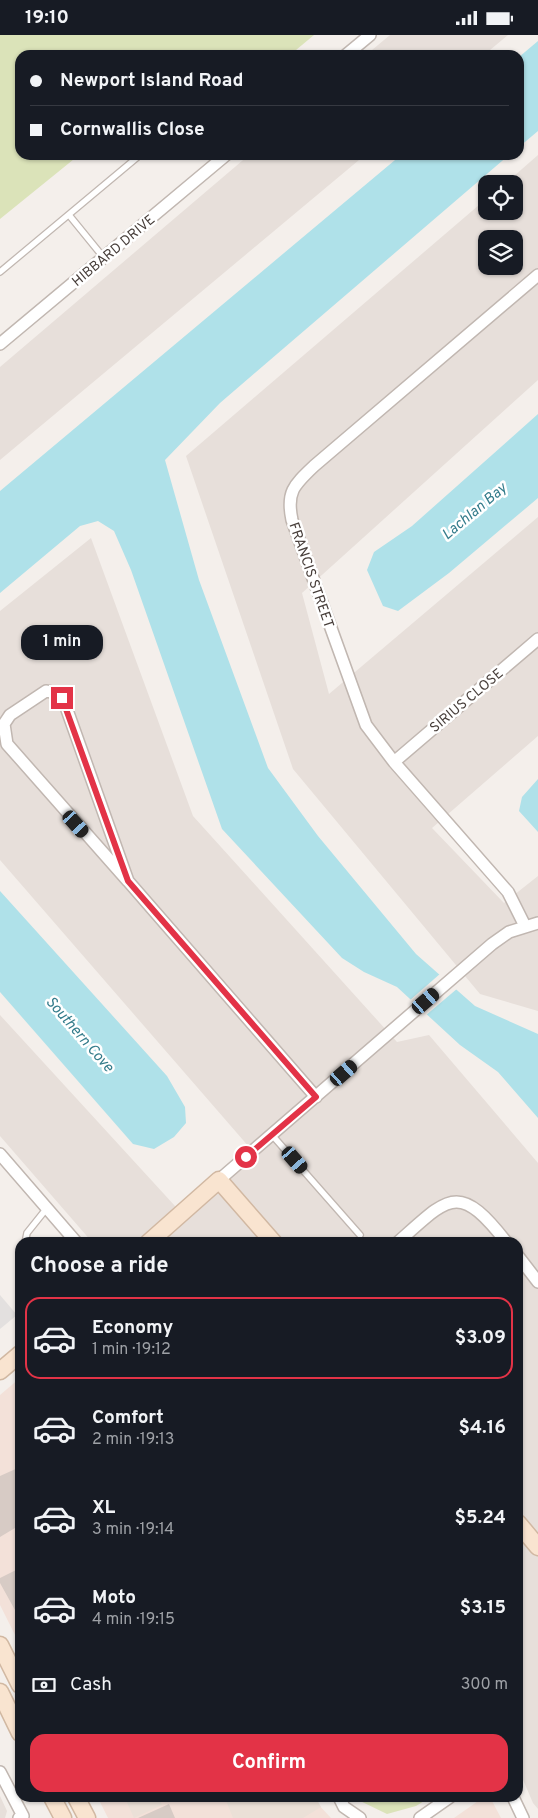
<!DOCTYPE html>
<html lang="en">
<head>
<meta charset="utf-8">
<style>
  :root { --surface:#171b24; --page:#242831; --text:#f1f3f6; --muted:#9ea1a6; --line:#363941; --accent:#e33347 }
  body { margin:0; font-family:Overpass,sans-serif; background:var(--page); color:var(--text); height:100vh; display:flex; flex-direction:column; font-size:19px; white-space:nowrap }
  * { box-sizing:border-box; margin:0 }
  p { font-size:16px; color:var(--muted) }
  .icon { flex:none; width:28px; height:28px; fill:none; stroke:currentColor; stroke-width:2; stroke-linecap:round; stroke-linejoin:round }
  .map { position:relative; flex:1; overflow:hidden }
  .side { position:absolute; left:15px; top:1202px; width:508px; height:565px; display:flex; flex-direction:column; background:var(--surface); border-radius:15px; box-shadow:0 1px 4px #0004 }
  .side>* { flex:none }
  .top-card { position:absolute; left:15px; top:15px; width:509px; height:110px; border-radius:15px; box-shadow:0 1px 4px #0004; display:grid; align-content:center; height:110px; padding:0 15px; background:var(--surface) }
  .buttons { position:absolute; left:478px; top:140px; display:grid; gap:10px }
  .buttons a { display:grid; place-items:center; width:45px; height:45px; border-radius:10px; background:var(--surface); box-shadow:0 1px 4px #0004; font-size:25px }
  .end { position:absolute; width:22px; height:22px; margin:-11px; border:6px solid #e33347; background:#fff; box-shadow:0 0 0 2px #fff }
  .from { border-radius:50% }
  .bubble { position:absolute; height:35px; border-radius:15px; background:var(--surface); box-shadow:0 1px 4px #0004; font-size:16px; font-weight:700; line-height:35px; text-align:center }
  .car { position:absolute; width:15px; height:30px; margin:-15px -8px; border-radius:6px; box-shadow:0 0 4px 1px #0007; background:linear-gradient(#222 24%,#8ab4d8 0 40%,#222 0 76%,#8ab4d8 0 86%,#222 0) }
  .top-card b { display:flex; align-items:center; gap:18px; height:48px; font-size:19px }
  .top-card b+b { border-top:1px solid var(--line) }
  .top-card i { width:12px; height:12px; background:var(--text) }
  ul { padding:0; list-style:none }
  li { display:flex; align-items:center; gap:15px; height:82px; margin:0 10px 8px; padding:0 5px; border:2px solid transparent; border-radius:15px }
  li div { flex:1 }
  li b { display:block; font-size:19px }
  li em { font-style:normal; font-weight:700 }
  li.current { border-color:var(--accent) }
  li>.icon { width:45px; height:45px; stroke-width:1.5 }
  h2 { padding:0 15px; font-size:22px; line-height:60px }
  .pay { display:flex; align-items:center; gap:12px; height:55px; padding:0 15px; font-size:19px }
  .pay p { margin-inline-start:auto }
  .primary-button { display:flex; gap:10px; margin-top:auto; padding:10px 15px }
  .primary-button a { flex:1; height:58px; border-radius:15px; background:var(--accent); color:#fff; font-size:20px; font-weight:700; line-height:58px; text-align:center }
  .status { display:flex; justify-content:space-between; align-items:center; height:35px; padding:0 25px; background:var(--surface); direction:ltr }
  .status svg { height:14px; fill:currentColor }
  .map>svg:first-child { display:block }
  .residential { fill:#e7dfda; fill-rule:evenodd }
  .commercial { fill:#f3e1d9 }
  .education { fill:#ebe0d7 }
  .green { fill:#dbe3b9 }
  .parking { fill:#e3e0df }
  .water { fill:#afe1e9 }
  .pier { fill:#f4efeb }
  .building { fill:#d7cbc5 }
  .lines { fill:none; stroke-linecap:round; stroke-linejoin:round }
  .lane-casing { stroke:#c1b7b1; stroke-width:8 }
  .street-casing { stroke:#c1b7b1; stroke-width:14 }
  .secondary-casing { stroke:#d1b8a2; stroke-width:19 }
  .lane { stroke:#fff; stroke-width:5.5 }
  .street { stroke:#fff; stroke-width:11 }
  .secondary { stroke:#f9e4d0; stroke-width:16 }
  .route { stroke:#e33347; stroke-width:6 }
  .labels { text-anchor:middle; stroke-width:5; stroke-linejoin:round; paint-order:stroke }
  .street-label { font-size:14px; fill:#473e3a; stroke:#fff }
  .water-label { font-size:15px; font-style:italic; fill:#347c8b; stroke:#fff }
</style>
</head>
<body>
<div class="status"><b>19:10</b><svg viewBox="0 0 49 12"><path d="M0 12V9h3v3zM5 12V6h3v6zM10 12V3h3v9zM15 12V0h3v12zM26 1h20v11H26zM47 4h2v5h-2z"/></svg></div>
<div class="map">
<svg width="538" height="1783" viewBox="0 0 538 1783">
  <rect width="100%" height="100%" fill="#f4efeb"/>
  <path class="residential" d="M390,0H508L484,20H366Z
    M249,120H365L0,425V332Z
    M538,120V345L302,558L329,659L538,482V701L432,793L504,868L538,841V976L480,959L293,734L186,421L486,164V176H514V149H505ZM486,204H514V231H486Z
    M91,503L193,781L397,1007L429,1000L538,1128V1774L533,1768L518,1733V1208L92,1207L0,1101V980L186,1183L256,1120L0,825V576Z
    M0,1761L7,1776L5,1783H0Z"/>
  <path class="commercial" d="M20,1343V1610L0,1570V1360Z
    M98,1763H316L317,1768L331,1783H108Z
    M481,1764L492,1766L501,1783H454Z"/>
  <path class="education" d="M125,1763H159L162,1770L134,1783Z
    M225,1763H316L321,1772L303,1783H233Z"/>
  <path class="green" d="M0,0H314L290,20H20V120H79L0,184Z
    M354,1763H429L416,1771L387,1779Z"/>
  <path class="parking" d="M0,1260L17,1280L0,1294Z"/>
  <path class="water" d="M538,6V96L519,112V22Z
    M401,120H509L220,368L165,425L199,545L268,733L318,801L416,919L475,971L538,999V1083L498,1037L460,1010L397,952L364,937L342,923L222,794L131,535L114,496L98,486L80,491L0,558V456Z
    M538,379V463L449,538L398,576L383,571L367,535L374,517L412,491Z
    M538,744V797L519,776L522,762Z
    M0,856L167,1041L185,1072L186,1088L174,1102L154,1114L133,1109L0,957Z"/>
  <path class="pier" d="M441,938L458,953L425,981L409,966Z"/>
  <path class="building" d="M20,1432V1490L0,1502V1441Z
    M20,1533V1584L0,1548V1543Z
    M169,1769L175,1783H138Z"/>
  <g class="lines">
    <g class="lane-casing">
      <path id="lane" d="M69,180L104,223
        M0,237L140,120
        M272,1100L360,1200
        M25,1208L27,1198L47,1173"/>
    </g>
    <g class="street-casing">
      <path id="street" d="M346,20L370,0
        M0,309L226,120
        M46,656C57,657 61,662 66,672L128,846L7,709L4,689L10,680Z
        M394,727L538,604
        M128,846L316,1062
        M525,891L508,857L394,727L366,690L292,485C286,457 294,450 314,431L538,240
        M0,1119L77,1208
        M219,1145L492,909L509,897L538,888
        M397,1208C449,1162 458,1145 507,1208
        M518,1221L538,1247
        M0,1737L23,1781L19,1783
        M339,1762L344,1772L360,1783
        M513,1762L523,1783
        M420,1783L450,1762"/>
    </g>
    <g class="secondary-casing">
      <path id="secondary" d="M148,1208L219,1145L274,1208
        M0,1336L20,1319
        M518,1488L538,1512
        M0,1610L20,1650
        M0,1657L20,1698
        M52,1762L63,1783
        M76,1762L87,1783"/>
    </g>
    <use href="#lane" class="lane"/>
    <use href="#street" class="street"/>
    <use href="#secondary" class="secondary"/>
  </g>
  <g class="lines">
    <path class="route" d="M62,663L128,846L316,1062L246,1122"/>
  </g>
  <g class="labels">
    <g class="street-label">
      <text transform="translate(113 215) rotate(-40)" y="5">HIBBARD DRIVE</text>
      <text transform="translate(312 540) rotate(71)" y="5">FRANCIS STREET</text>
      <text transform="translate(466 665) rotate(-40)" y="5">SIRIUS CLOSE</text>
    </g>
    <g class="water-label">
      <text transform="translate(474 476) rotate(-40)" y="5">Lachlan Bay</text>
      <text transform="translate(80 999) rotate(49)" y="5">Southern Cove</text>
    </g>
  </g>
</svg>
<div class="buttons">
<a><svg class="icon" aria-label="locate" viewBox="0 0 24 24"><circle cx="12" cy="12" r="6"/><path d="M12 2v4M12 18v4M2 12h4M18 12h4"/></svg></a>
<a><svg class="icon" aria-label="layers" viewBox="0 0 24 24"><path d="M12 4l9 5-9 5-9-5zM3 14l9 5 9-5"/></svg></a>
</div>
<i class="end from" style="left:246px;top:1122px"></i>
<i class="end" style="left:62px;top:663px"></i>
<div class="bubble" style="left:21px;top:590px;width:82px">1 min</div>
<i class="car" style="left:76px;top:789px;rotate:138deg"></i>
<i class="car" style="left:426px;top:966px;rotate:49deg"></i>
<i class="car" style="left:344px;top:1038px;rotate:49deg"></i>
<i class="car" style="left:295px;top:1125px;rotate:139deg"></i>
<div class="top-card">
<b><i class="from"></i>Newport Island Road</b>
<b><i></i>Cornwallis Close</b>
</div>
<section class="side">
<h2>Choose a ride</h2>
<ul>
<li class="current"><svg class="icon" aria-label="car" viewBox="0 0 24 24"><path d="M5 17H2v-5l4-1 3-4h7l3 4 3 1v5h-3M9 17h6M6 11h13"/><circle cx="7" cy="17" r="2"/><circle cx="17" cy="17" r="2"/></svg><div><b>Economy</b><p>1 min · 19:12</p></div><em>$3.09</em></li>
<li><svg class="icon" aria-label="car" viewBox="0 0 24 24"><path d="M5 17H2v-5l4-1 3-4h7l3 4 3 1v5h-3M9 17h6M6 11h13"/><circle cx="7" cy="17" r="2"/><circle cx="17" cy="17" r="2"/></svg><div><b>Comfort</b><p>2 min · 19:13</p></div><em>$4.16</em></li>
<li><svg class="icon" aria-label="car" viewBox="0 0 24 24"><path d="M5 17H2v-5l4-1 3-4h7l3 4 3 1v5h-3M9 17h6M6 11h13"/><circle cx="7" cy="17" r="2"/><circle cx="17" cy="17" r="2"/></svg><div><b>XL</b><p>3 min · 19:14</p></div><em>$5.24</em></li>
<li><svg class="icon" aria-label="car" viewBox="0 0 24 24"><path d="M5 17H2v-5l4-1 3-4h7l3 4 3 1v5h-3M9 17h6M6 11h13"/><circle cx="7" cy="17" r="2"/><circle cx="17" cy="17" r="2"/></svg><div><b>Moto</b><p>4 min · 19:15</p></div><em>$3.15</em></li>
</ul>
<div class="pay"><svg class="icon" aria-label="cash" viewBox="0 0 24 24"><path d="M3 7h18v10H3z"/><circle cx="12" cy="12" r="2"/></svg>Cash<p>300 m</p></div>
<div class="primary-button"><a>Confirm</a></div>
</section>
</div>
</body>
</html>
